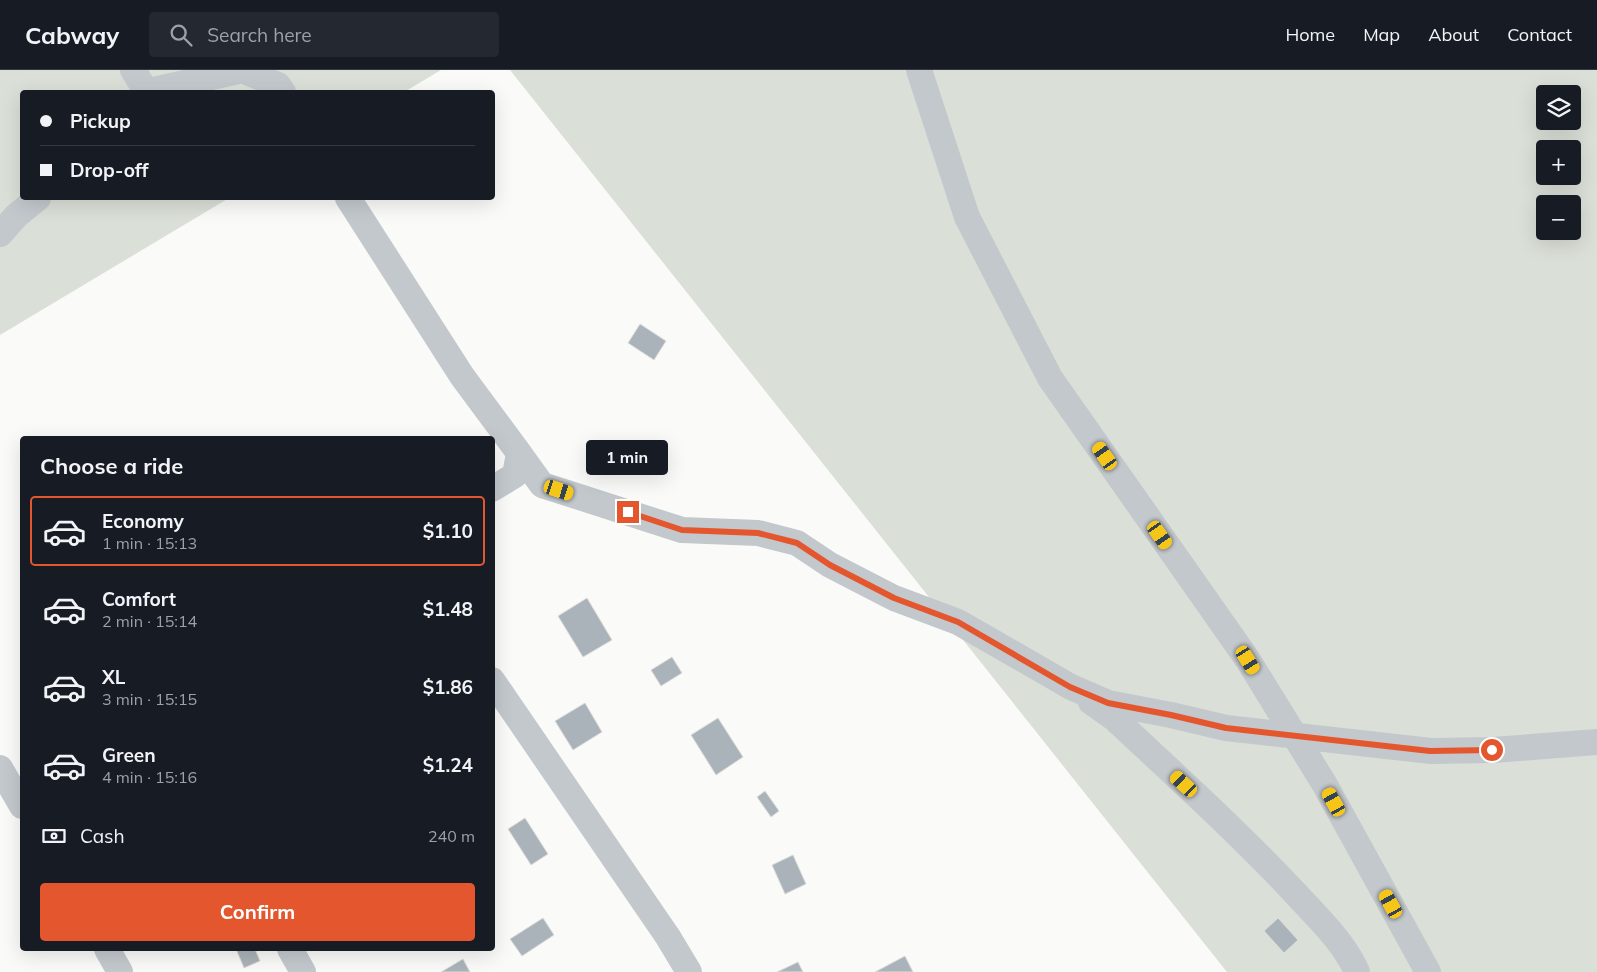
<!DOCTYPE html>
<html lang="en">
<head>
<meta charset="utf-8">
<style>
  :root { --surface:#171b24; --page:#242831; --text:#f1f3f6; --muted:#9ea1a6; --line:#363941; --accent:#e4572e }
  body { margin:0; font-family:Mulish,sans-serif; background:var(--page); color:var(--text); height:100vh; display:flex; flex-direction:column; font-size:19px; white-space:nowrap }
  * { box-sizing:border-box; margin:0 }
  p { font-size:16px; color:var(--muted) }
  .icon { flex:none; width:28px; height:28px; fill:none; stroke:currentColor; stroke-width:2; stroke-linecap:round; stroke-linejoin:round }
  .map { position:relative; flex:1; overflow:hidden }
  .side { position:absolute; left:20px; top:366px; width:475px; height:515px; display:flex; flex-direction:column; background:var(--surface); border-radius:5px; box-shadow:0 5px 20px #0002 }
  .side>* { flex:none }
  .top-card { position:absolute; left:20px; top:20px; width:475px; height:110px; border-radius:5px; box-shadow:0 5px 20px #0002; display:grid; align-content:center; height:110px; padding:0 20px; background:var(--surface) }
  .fabs { position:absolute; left:1536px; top:15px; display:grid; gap:10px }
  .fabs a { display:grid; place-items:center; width:45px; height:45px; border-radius:5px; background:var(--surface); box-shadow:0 5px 20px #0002; font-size:25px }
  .end { position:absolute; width:22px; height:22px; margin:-11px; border:6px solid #e4572e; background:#fff; box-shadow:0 0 0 2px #fff }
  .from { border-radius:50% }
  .bubble { position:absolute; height:35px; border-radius:5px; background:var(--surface); box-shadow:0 5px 20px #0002; font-size:16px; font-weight:700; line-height:35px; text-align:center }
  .car { position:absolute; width:15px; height:30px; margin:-15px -8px; border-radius:6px; box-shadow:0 0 4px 1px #0007; background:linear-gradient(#f5c518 24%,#345 0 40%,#f5c518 0 76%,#345 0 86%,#f5c518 0) }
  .top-card b { display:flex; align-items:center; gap:18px; height:48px; font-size:19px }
  .top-card b+b { border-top:1px solid var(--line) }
  .top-card i { width:12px; height:12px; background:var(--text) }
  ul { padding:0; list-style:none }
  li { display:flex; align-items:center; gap:15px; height:70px; margin:0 10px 8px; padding:0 10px; border:2px solid transparent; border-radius:5px }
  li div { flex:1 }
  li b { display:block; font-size:19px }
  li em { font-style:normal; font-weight:700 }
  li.current { border-color:var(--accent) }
  li>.icon { width:45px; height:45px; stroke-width:1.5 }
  h2 { padding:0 20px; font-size:22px; line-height:60px }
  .pay { display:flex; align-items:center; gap:12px; height:55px; padding:0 20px; font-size:19px }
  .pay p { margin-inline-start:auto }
  .primary-button { display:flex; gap:10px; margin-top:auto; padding:10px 20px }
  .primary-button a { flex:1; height:58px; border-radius:5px; background:var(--accent); color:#fff; font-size:20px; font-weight:700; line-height:58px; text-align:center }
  header { display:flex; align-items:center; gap:30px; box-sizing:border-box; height:70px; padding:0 25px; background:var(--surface); border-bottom:1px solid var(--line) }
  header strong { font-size:24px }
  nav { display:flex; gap:28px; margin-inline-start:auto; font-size:18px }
  .search { width:350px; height:45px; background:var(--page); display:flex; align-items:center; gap:12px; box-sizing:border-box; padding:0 18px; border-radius:5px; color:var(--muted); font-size:19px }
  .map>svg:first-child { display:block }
  .green { fill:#dadfd7; fill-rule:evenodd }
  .building { fill:#aab3b9; stroke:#dcdcda }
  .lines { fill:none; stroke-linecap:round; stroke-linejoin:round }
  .minor { stroke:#c3c8cc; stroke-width:26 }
  .route { stroke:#e4572e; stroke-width:6 }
</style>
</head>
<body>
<header>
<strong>Cabway</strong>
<div class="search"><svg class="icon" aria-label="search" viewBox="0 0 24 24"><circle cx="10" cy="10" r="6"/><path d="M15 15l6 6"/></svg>Search here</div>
<nav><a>Home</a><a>Map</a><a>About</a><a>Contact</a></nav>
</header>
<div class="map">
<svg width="1597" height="902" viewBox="0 0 1597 902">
  <rect width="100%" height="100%" fill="#fafaf8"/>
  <path class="green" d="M0,0H441L404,22H22V128H229L0,265Z
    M510,0H1597V902H1227ZM1545,24H1572V51H1545ZM1545,79H1572V106H1545ZM1545,134H1572V161H1545Z"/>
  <path class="building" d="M640,254L666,271L654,290L628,273Z
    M587,528L612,570L583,587L558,546Z
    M672,587L682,603L661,616L651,600Z
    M585,633L602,662L573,680L555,651Z
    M718,648L743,687L716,705L691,665Z
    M765,721L779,741L771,747L757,727Z
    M525,748L548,784L531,795L508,759Z
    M793,785L806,814L785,824L772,795Z
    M543,848L554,865L522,886L510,869Z
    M1278,848L1298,870L1284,883L1264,861Z
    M236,879H255L260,891L244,898Z
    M905,886L913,902H875Z
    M463,889L470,902H441Z
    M798,892L803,902H777Z"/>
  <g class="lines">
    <path class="minor" d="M133,0L146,21
      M242,0L278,15L283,22
      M919,0L967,147L1050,308L1248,590L1325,715L1428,902
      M144,22L243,0
      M348,128L462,306L519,383L515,405L492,419
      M0,164L16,146L38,128
      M519,383L542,415L682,460L758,463L797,473L830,495L894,528L958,552L1071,617L1108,633L1171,645L1226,658L1431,681L1493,680L1597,672
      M492,610L668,867L689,902
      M1091,632L1115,649C1177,707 1239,763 1296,824C1318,848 1344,872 1357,902
      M0,698L22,736
      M107,879L120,902
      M290,879L303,902"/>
  </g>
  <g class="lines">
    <path class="route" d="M628,442L682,460L758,463L797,473L830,495L894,528L958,552L1070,617L1108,633L1171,645L1226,658L1430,681L1492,680"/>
  </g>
</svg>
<div class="fabs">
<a><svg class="icon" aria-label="layers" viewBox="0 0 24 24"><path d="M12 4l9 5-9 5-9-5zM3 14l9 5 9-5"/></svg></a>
<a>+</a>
<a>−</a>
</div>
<i class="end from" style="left:1492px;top:680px"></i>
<i class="end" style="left:628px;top:442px"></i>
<div class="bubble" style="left:586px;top:370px;width:82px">1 min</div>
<i class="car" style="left:1105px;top:386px;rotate:325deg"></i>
<i class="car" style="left:559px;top:420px;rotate:108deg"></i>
<i class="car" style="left:1160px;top:465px;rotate:145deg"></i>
<i class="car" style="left:1248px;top:590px;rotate:148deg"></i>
<i class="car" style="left:1184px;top:714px;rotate:313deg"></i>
<i class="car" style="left:1334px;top:732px;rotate:331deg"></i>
<i class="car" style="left:1391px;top:834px;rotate:331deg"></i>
<div class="top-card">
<b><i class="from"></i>Pickup</b>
<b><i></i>Drop-off</b>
</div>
<section class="side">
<h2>Choose a ride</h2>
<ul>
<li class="current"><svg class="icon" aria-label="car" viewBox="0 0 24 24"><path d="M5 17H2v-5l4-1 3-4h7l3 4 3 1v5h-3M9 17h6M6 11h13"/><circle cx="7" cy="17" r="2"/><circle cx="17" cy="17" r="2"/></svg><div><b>Economy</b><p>1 min · 15:13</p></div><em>$1.10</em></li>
<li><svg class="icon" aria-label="car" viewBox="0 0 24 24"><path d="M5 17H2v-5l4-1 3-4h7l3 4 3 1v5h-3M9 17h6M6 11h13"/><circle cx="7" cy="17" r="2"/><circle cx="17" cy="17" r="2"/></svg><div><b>Comfort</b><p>2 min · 15:14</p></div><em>$1.48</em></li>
<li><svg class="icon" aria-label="car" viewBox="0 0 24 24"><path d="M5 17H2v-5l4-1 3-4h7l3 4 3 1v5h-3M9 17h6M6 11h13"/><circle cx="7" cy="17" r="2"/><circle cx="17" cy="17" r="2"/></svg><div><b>XL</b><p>3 min · 15:15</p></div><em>$1.86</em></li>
<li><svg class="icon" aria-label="car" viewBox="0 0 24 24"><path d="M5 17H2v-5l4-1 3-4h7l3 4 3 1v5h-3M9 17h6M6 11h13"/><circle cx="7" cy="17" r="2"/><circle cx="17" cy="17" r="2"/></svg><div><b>Green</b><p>4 min · 15:16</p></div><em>$1.24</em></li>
</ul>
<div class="pay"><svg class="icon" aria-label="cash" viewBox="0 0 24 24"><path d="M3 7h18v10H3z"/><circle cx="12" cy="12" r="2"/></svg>Cash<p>240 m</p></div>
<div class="primary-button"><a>Confirm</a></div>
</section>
</div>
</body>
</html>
